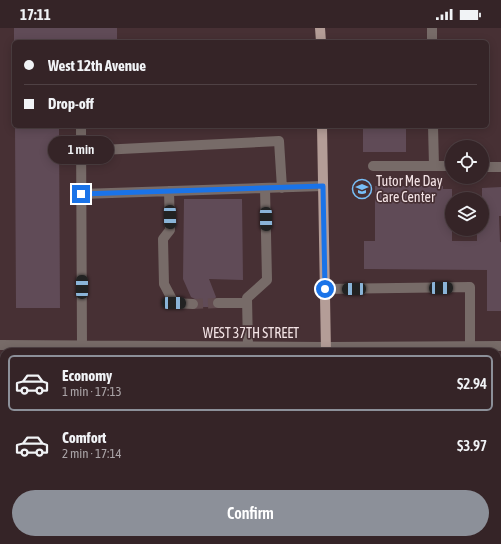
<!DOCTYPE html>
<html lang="en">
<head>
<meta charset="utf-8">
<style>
  :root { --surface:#352427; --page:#403033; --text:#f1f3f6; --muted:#aaa4a7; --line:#4f4144; --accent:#8c9099 }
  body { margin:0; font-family:"Asap Condensed",sans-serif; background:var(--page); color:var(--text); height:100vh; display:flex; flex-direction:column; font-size:15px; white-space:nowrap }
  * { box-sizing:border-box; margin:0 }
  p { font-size:13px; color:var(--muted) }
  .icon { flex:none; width:22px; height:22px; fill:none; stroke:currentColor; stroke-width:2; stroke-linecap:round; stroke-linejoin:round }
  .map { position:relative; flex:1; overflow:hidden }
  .sheet { position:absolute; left:0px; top:320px; width:501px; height:196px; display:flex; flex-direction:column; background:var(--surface); border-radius:12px 12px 0 0; box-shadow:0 2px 10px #0003,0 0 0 1px var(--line) }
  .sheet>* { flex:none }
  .banner { position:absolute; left:12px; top:12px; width:477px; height:88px; border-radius:6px; box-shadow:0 2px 10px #0003,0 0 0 1px var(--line); display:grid; align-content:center; height:88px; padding:0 12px; background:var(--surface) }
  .buttons { position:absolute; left:445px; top:112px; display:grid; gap:8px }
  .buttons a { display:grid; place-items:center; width:44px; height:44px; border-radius:50%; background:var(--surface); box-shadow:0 2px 10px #0003,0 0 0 1px var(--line); font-size:20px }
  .end { position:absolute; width:18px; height:18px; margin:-9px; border:5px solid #1a73e8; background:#fff; box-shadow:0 0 0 2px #fff }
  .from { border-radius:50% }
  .bubble { position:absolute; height:28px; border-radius:14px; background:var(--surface); box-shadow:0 2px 10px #0003,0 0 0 1px var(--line); font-size:13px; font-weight:600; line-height:28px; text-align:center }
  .car { position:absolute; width:12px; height:24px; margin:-12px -6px; border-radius:5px; box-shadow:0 0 3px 1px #0007; background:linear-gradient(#222 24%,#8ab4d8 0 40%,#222 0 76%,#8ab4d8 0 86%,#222 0) }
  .banner b { display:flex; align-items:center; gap:14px; height:38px; font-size:15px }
  .banner b+b { border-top:1px solid var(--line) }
  .banner i { width:10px; height:10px; background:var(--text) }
  ul { padding:7px 0 0; list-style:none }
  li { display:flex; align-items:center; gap:12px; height:56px; margin:0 8px 6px; padding:0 4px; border:2px solid transparent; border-radius:6px }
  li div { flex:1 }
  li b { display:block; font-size:15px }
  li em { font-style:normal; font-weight:600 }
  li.active { border-color:var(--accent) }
  li>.icon { width:36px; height:36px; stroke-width:1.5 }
  .button { display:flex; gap:8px; margin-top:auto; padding:8px 12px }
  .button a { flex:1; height:46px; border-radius:24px; background:var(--accent); color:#fff; font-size:16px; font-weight:600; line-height:46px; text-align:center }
  .status { display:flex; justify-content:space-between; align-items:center; height:28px; padding:0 20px; background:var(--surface); direction:ltr }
  .status svg { height:11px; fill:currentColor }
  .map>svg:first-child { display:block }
  .building { fill:#604b57 }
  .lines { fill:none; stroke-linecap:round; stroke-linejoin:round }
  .minor-tunnel { stroke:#614b4f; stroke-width:10; stroke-dasharray:10 5; stroke-linecap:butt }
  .minor { stroke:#776b68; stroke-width:10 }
  .major { stroke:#b49d97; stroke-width:10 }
  .route { stroke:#1a73e8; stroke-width:5 }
  .labels { text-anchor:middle; stroke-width:3.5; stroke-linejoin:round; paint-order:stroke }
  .poi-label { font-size:14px; fill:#f4e4e6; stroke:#473034; text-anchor:start }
  .street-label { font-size:14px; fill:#f4e4e6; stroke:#473034 }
</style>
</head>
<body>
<div class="status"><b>17:11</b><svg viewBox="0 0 49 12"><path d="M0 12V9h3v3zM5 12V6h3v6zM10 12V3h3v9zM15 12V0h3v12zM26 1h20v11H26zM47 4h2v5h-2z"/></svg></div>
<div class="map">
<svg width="501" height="516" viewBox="0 0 501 516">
  <rect width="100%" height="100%" fill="#473034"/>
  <path class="building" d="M14,0H117V12L14,14Z
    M15,98H59L60,280H16Z
    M363,98H406V124H363Z
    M375,158H443V161H452V213H477V201H482V160L501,159V188H499L500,214H501V283H487V242L364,241V213H375Z
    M184,171H242L243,252L209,251L216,269L212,275L213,279H199V273L191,269L183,251Z"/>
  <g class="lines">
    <path class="minor-tunnel" d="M193,276L218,275"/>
    <path class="minor" d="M432,0V14
      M81,98L82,318
      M433,98L434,138
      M81,123L279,113L282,160
      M373,138H452
      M482,139H501
      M169,163L170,202L163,211L164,256L174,275L193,276
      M81,166L323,158
      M325,261L470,259V319
      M218,275H247
      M0,317L326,319L501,318
      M248,319L247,270L267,252L265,160
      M497,415H501
      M28,512V516
      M78,512V516
      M134,512V516
      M213,512V516"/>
    <path class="major" d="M320,0L321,14
      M322,98L326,324
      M332,512V516"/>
  </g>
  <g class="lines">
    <path class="route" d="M81,166L323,158L325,261"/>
  </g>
  <defs>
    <g id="school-ring" transform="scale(1)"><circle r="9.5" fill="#473034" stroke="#78bff7" stroke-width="1.5"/><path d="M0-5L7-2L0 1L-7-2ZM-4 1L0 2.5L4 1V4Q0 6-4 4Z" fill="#78bff7"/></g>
  </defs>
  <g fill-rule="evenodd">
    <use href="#school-ring" x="362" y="161"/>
  </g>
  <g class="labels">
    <g class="poi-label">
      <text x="376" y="158">Tutor Me Day<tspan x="376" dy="16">Care Center</tspan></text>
    </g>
    <g class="street-label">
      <text x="251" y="310">WEST 37TH STREET</text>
    </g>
  </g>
</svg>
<div class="buttons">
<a><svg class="icon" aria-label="locate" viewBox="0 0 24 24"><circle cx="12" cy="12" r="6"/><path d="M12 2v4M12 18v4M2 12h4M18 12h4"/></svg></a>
<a><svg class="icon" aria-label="layers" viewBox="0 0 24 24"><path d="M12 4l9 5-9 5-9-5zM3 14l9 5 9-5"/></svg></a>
</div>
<i class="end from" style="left:325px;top:261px"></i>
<i class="end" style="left:81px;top:166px"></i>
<div class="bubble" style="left:48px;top:108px;width:66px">1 min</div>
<i class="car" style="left:170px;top:189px;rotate:179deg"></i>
<i class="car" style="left:266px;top:191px;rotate:179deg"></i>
<i class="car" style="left:82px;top:259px;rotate:0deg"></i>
<i class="car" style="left:441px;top:260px;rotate:89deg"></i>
<i class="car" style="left:354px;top:261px;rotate:269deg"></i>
<i class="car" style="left:174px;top:275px;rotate:91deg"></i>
<div class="banner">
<b><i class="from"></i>West 12th Avenue</b>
<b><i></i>Drop-off</b>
</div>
<section class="sheet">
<ul>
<li class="active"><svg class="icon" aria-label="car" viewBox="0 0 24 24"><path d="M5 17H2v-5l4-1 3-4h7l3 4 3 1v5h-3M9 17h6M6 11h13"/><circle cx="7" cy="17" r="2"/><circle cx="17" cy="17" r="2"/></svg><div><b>Economy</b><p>1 min · 17:13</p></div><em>$2.94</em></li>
<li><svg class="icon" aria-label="car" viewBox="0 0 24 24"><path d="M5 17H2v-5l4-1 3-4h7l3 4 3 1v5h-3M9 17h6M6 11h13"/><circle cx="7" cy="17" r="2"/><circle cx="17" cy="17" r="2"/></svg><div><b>Comfort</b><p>2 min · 17:14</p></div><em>$3.97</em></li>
</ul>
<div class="button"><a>Confirm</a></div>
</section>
</div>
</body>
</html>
